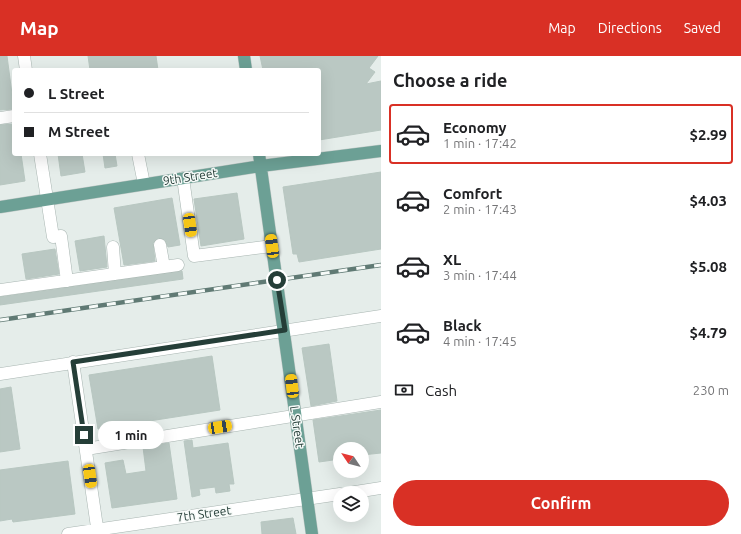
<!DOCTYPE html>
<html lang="en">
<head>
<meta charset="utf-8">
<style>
  :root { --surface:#fff; --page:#f6f6f6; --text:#202124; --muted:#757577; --line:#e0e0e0; --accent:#d93025 }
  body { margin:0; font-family:Ubuntu,sans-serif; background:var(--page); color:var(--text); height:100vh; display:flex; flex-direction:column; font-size:15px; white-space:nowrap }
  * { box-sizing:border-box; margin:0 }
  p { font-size:13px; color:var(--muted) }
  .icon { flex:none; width:22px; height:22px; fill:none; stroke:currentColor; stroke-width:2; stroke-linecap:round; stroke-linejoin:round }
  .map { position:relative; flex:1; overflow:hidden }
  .details { display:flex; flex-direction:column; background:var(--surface); width:360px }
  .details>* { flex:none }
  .banner { position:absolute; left:12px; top:12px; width:309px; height:88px; border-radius:4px; box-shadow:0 4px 16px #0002; display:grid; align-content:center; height:88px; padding:0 12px; background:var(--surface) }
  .needle { width:26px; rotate:305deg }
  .controls { position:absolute; left:333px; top:386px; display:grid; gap:8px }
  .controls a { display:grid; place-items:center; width:36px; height:36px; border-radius:50%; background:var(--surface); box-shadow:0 4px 16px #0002; font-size:20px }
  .end { position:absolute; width:18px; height:18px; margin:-9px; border:5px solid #253e38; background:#fff; box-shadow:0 0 0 2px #fff }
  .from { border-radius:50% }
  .bubble { position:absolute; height:28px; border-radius:14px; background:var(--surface); box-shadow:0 4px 16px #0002; font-size:13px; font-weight:700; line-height:28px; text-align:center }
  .car { position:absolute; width:12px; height:24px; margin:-12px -6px; border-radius:5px; box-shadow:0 0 3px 1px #0007; background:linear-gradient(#f5c518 24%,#345 0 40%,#f5c518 0 76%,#345 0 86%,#f5c518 0) }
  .banner b { display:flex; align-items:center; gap:14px; height:38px; font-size:15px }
  .banner b+b { border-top:1px solid var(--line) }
  .banner i { width:10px; height:10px; background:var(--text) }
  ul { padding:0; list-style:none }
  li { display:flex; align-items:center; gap:12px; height:60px; margin:0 8px 6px; padding:0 4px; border:2px solid transparent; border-radius:4px }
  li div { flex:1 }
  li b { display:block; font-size:15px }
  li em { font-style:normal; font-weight:700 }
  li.selected { border-color:var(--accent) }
  li>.icon { width:36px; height:36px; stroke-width:1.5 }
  h2 { padding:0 12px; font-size:18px; line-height:48px }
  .pay { display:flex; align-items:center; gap:10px; height:44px; padding:0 12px; font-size:15px }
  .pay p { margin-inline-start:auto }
  .button { display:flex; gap:8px; margin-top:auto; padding:8px 12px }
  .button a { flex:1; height:46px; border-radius:24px; background:var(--accent); color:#fff; font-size:16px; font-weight:700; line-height:46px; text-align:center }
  header { display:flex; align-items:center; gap:24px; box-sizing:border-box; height:56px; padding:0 20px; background:var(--accent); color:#fff }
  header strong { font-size:19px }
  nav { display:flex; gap:22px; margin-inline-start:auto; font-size:14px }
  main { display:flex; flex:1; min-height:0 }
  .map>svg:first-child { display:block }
  .building { fill:#bac8c3; stroke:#b8c7c1 }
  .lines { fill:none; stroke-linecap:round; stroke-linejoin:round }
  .minor-casing { stroke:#a8b5b1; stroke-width:13 }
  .major-casing { stroke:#c2c9c7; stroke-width:13 }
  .minor { stroke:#fff; stroke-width:12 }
  .major { stroke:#6ca095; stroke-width:12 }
  .rail-casing { stroke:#607a74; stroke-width:4.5 }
  .rail { stroke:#f6faf8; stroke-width:3; stroke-dasharray:9; stroke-linecap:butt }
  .route { stroke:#253e38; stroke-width:5 }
  .labels { text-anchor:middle; stroke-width:3; stroke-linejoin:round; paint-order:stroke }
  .street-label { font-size:12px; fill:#253e38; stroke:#f6faf8 }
</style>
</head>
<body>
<header>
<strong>Map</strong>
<nav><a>Map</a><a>Directions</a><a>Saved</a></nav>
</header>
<main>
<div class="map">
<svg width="381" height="478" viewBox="0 0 381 478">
  <rect width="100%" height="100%" fill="#e5edea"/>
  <path class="building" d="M0,0H7L14,53L0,54Z
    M88,0H156L158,14H90Z
    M260,0H378L369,12L375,16L366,28L381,25V74L319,84V14H263Z
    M14,68V98H21L25,125L0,129V69Z
    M58,98H82L85,116L61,120Z
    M103,98H115L117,110L105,112Z
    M381,116V193L299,206L297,198H293L283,131Z
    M237,137L244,183L201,190L194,143Z
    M172,142L180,189L168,191L165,184L158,182L153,187L155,205L124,209L114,152Z
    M104,180L107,211L80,215L75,185Z
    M55,193L59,218L26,223L22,198Z
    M182,215L183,223L0,249V241Z
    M329,288L337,345L311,350L302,292Z
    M212,300L220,354L98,373L89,319Z
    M11,331L20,393L0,396V333Z
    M381,354V397L362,399V393H340V403L319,406L313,364Z
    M192,384L193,392L228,387L234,428H229L230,435L216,437L215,431L199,433L200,439L192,441L184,385Z
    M169,387L177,443L112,452L105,407L123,404L126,418L146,415L143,391Z
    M68,405L75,458L13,466L12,463L0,465V414Z
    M293,462L296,478H262L261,466Z"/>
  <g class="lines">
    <g class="minor-casing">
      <path id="minor" d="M24,0L26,14
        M0,62L14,60
        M40,98L53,181L61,180L67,225
        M138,98L144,128
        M183,122L194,200L272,190
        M160,189L164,211
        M113,191L115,218
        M0,234L178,209
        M73,306L98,478
        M0,318L381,260
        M86,393L381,346
        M349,437L381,432
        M68,478L340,438"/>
    </g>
    <g class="major-casing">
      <path id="major" d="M244,0L246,14
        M259,98L312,478
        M0,151L261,110L381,95"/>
    </g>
    <use href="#minor" class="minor"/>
    <use href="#major" class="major"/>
    <g class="rail-casing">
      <path id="rail" d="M0,264L381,209"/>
    </g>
    <use href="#rail" class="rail"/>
  </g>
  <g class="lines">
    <path class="route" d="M84,379L73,306L285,274L277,224"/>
  </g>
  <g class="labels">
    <g class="street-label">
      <text transform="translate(190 121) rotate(-9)" y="4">9th Street</text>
      <text transform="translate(297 371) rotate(82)" y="4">L Street</text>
      <text transform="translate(204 458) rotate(-8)" y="4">7th Street</text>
    </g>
  </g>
</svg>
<div class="controls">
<a><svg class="needle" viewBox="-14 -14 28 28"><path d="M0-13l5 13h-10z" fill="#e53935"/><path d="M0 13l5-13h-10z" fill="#757577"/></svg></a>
<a><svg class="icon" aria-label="layers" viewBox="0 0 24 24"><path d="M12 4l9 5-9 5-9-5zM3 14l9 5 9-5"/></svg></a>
</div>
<i class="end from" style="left:277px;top:224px"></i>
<i class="end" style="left:84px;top:379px"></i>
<div class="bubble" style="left:98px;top:365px;width:66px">1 min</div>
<i class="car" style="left:190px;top:169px;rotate:172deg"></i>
<i class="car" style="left:272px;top:190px;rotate:352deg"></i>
<i class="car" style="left:292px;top:330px;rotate:353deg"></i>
<i class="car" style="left:220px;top:371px;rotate:81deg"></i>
<i class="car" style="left:90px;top:420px;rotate:172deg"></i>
<div class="banner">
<b><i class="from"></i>L Street</b>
<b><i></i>M Street</b>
</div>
</div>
<section class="details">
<h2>Choose a ride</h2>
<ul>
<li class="selected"><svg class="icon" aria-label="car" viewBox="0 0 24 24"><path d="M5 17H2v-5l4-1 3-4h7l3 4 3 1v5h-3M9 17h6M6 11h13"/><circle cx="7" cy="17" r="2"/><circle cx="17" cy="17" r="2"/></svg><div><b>Economy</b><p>1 min · 17:42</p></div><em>$2.99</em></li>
<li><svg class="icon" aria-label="car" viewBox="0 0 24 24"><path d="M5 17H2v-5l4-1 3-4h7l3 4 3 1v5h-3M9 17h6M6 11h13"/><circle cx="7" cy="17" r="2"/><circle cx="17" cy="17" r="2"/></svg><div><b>Comfort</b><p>2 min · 17:43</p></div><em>$4.03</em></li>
<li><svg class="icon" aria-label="car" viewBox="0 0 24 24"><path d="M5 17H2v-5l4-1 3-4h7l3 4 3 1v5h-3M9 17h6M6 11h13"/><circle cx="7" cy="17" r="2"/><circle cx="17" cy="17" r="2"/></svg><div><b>XL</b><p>3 min · 17:44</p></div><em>$5.08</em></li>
<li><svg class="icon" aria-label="car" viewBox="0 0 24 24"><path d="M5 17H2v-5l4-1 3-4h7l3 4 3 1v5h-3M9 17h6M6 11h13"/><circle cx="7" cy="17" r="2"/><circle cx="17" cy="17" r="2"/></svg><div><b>Black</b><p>4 min · 17:45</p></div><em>$4.79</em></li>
</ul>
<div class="pay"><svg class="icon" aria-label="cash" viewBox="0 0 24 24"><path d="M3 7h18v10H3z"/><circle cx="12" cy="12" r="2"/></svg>Cash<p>230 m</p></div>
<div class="button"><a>Confirm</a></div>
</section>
</main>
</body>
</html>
